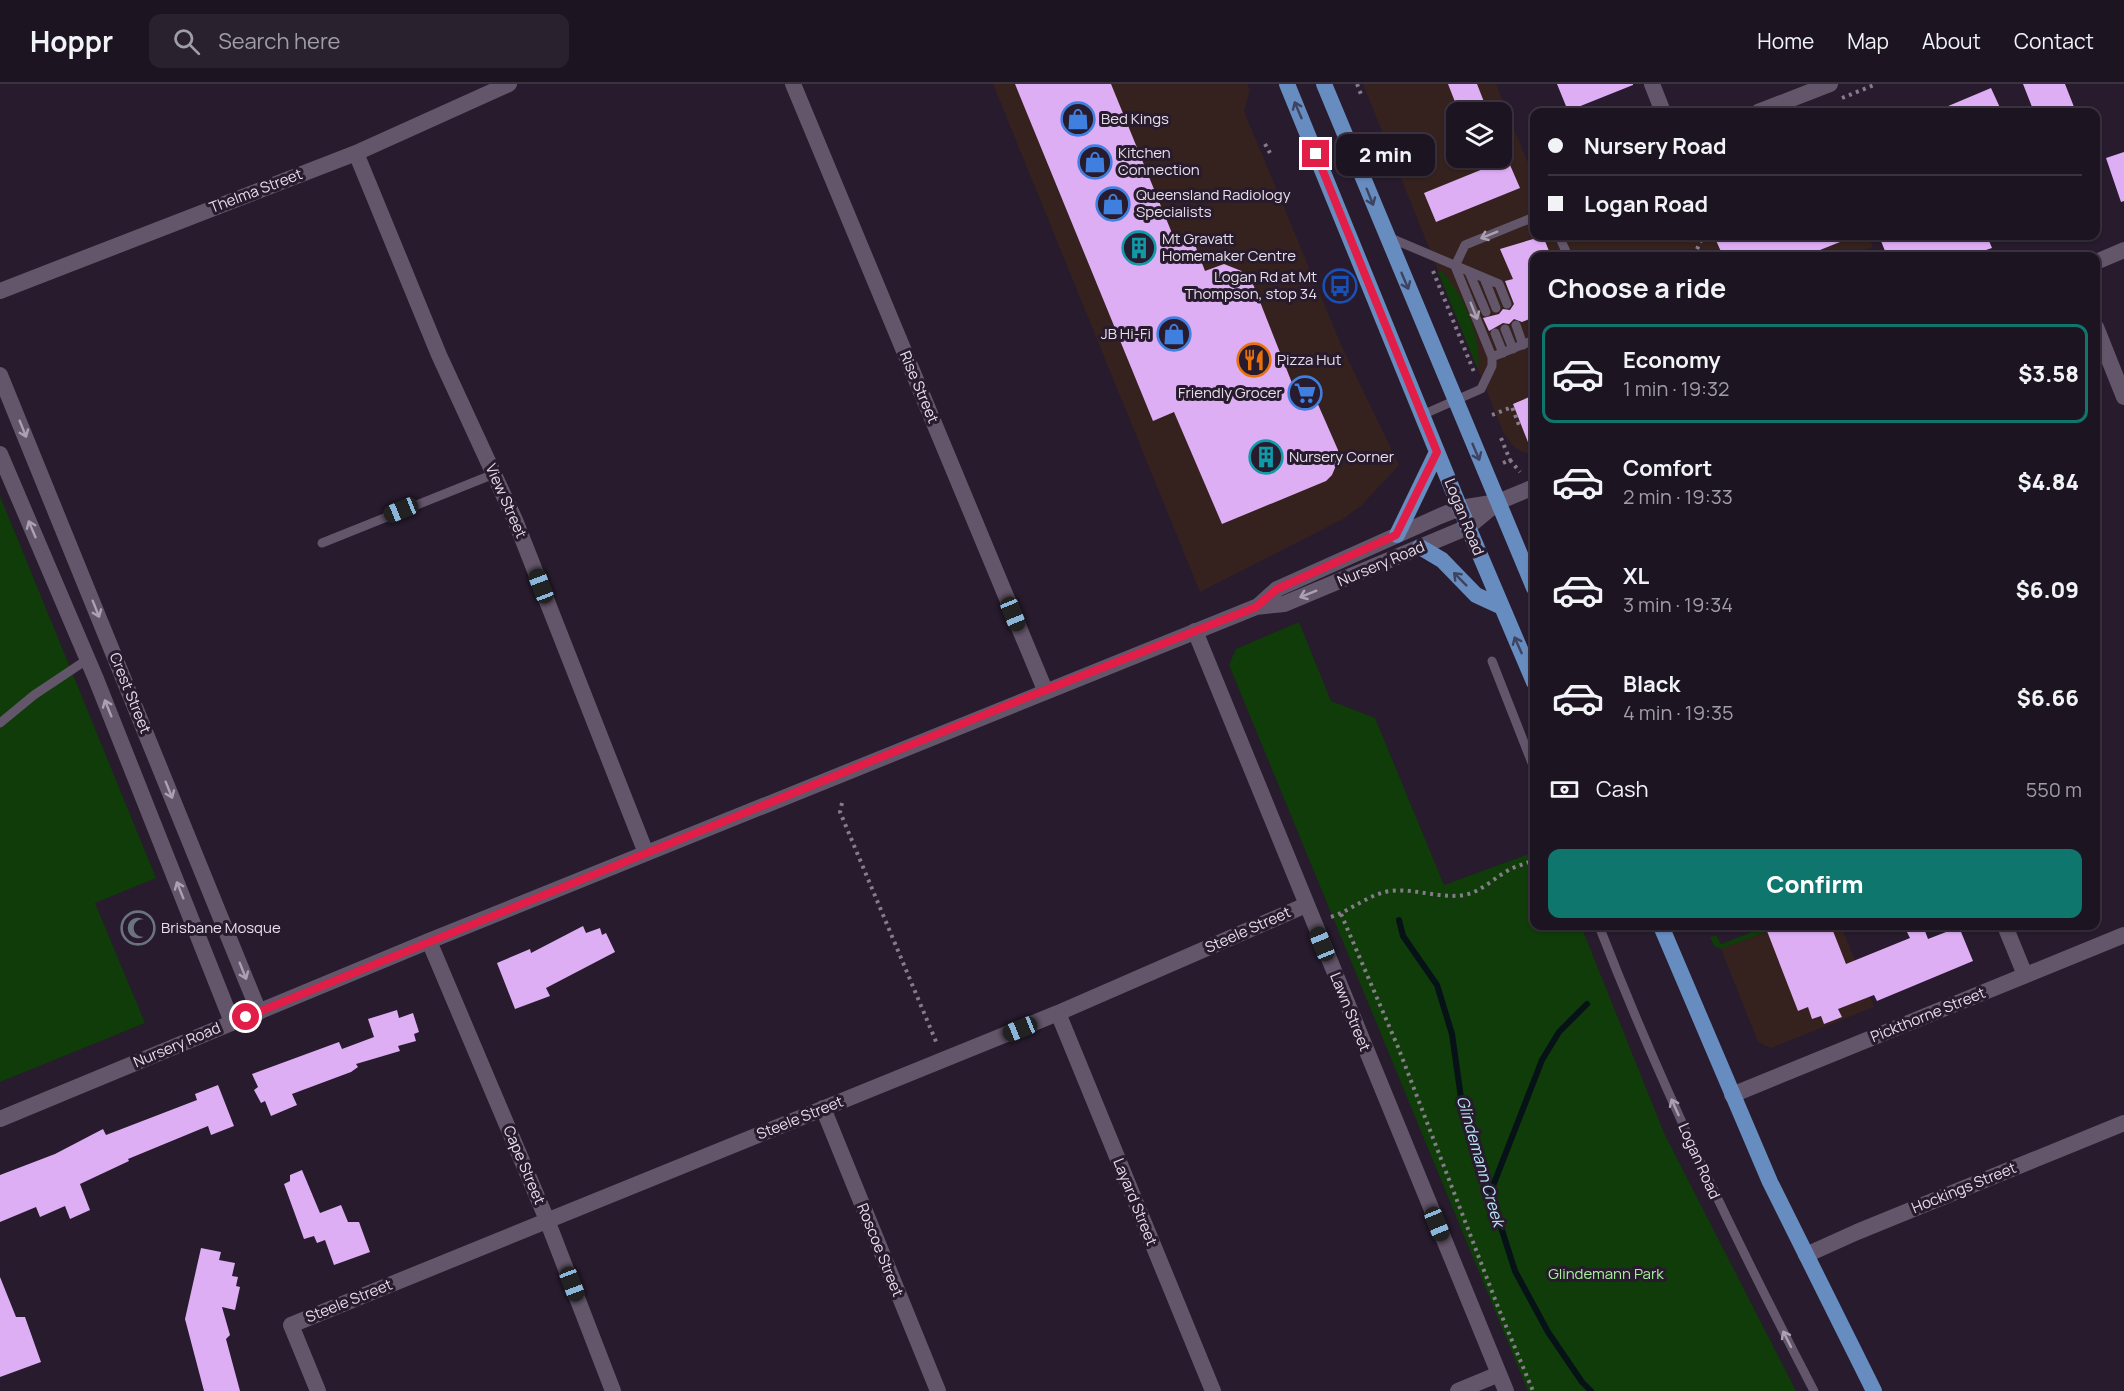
<!DOCTYPE html>
<html lang="en">
<head>
<meta charset="utf-8">
<style>
  :root { --surface:#1d1422; --page:#2a212f; --text:#f1f3f6; --muted:#a09ea5; --line:#3b3340; --accent:#0f766e }
  body { margin:0; font-family:Manrope,sans-serif; background:var(--page); color:var(--text); height:100vh; display:flex; flex-direction:column; font-size:22px; white-space:nowrap }
  * { box-sizing:border-box; margin:0 }
  p { font-size:20px; color:var(--muted) }
  .icon { flex:none; width:33px; height:33px; fill:none; stroke:currentColor; stroke-width:2; stroke-linecap:round; stroke-linejoin:round }
  .map { position:relative; flex:1; overflow:hidden }
  .panel { position:absolute; left:1530px; top:168px; width:570px; height:678px; display:flex; flex-direction:column; background:var(--surface); border-radius:12px; box-shadow:0 2px 4px #0004,0 0 0 2px var(--line) }
  .panel>* { flex:none }
  .top-card { position:absolute; left:1530px; top:24px; width:570px; height:132px; border-radius:12px; box-shadow:0 2px 4px #0004,0 0 0 2px var(--line); display:grid; align-content:center; height:132px; padding:0 18px; background:var(--surface) }
  .controls { position:absolute; left:1446px; top:18px; display:grid; gap:12px }
  .controls a { display:grid; place-items:center; width:66px; height:66px; border-radius:12px; background:var(--surface); box-shadow:0 2px 4px #0004,0 0 0 2px var(--line); font-size:30px }
  .end { position:absolute; width:27px; height:27px; margin:-14px; border:8px solid #e11d48; background:#fff; box-shadow:0 0 0 3px #fff }
  .from { border-radius:50% }
  .bubble { position:absolute; height:42px; border-radius:12px; background:var(--surface); box-shadow:0 2px 4px #0004,0 0 0 2px var(--line); font-size:20px; font-weight:800; line-height:42px; text-align:center }
  .car { position:absolute; width:18px; height:36px; margin:-18px -9px; border-radius:8px; box-shadow:0 0 4px 2px #0007; background:linear-gradient(#222 24%,#8ab4d8 0 40%,#222 0 76%,#8ab4d8 0 86%,#222 0) }
  .top-card b { display:flex; align-items:center; gap:21px; height:57px; font-size:22px }
  .top-card b+b { border-top:2px solid var(--line) }
  .top-card i { width:15px; height:15px; background:var(--text) }
  ul { padding:0; list-style:none }
  li { display:flex; align-items:center; gap:18px; height:99px; margin:0 12px 9px; padding:0 6px; border:3px solid transparent; border-radius:12px }
  li div { flex:1 }
  li b { display:block; font-size:22px }
  li em { font-style:normal; font-weight:800 }
  li.active { border-color:var(--accent) }
  li>.icon { width:54px; height:54px; stroke-width:1.5 }
  h2 { padding:0 18px; font-size:27px; line-height:72px }
  .pay { display:flex; align-items:center; gap:15px; height:66px; padding:0 18px; font-size:22px }
  .pay p { margin-inline-start:auto }
  .cta { display:flex; gap:12px; margin-top:auto; padding:12px 18px }
  .cta a { flex:1; height:69px; border-radius:12px; background:var(--accent); color:#fff; font-size:24px; font-weight:800; line-height:69px; text-align:center }
  header { display:flex; align-items:center; gap:36px; box-sizing:border-box; height:84px; padding:0 30px; background:var(--surface); border-bottom:2px solid var(--line) }
  header strong { font-size:28px }
  nav { display:flex; gap:33px; margin-inline-start:auto; font-size:21px }
  .search { width:420px; height:54px; background:var(--page); display:flex; align-items:center; gap:15px; box-sizing:border-box; padding:0 21px; border-radius:12px; color:var(--muted); font-size:22px }
  .map>svg:first-child { display:block }
  .commercial { fill:#35221e; fill-rule:evenodd }
  .green { fill:#0f3c08 }
  .lines { fill:none; stroke-linecap:round; stroke-linejoin:round }
  .stream { stroke:#061218; stroke-width:6 }
  .building { fill:#deaef5 }
  .path { stroke:#857b8a; stroke-width:4; stroke-dasharray:3 4.5; stroke-linecap:butt }
  .service { stroke:#63556a; stroke-width:9 }
  .minor { stroke:#63556a; stroke-width:16 }
  .secondary { stroke:#63556a; stroke-width:16 }
  .primary { stroke:#678cbf; stroke-width:16 }
  .oneway { stroke:#3d4360 }
  .oneway2 { stroke:#aca1b1 }
  .route { stroke:#e11d48; stroke-width:8 }
  .labels { text-anchor:middle; stroke-width:6; stroke-linejoin:round; paint-order:stroke }
  .poi-label { font-size:15px; fill:#e7dfeb; stroke:#271b2d; text-anchor:start }
  .street-label { font-size:15px; fill:#e7dfeb; stroke:#271b2d }
  .park-label { font-size:15px; fill:#a5f29a; stroke:#271b2d }
  .water-label { font-size:16px; font-style:italic; fill:#b6e4f9; stroke:#271b2d }
</style>
</head>
<body>
<header>
<strong>Hoppr</strong>
<div class="search"><svg class="icon" aria-label="search" viewBox="0 0 24 24"><circle cx="10" cy="10" r="6"/><path d="M15 15l6 6"/></svg>Search here</div>
<nav><a>Home</a><a>Map</a><a>About</a><a>Contact</a></nav>
</header>
<div class="map">
<svg width="2124" height="1307" viewBox="0 0 2124 1307">
  <rect width="100%" height="100%" fill="#271b2d"/>
  <path class="commercial" d="M993,0H1247L1250,6L1244,27L1342,263L1399,381L1362,421L1343,435L1200,508Z
    M1363,0H1496L1534,94V152H1868L1873,163L1850,172H1534V370H1529L1515,364L1504,350ZM1456,28H1502V74H1456Z
    M1781,842H1841L1874,923L1771,964L1758,958L1721,865Z"/>
  <path class="green" d="M1441,187C1464,210 1482,254 1478,286L1438,188Z
    M0,412L156,794L95,819L145,939L0,998Z
    M1299,538L1331,617L1375,634L1444,801L1534,768V842H1581L1664,1049L1796,1307H1528L1229,581L1236,565Z
    M1768,842H1781L1721,865L1714,862L1710,853L1716,851L1721,860Z"/>
  <g class="lines">
    <path class="stream" d="M1399,836L1403,852L1437,901L1452,950L1462,1021L1515,1187L1548,1248L1582,1298L1591,1307
      M1491,1107L1542,976L1559,948L1587,920"/>
  </g>
  <path class="building" d="M1015,0H1111L1176,159L1192,153L1205,187L1224,180L1249,190L1292,299L1306,293L1338,366L1337,379L1332,391L1326,397L1222,440L1174,328L1153,337Z
    M1448,0H1477L1488,28H1459Z
    M1557,0H1633V1L1568,27Z
    M2023,0H2065L2076,28H2034Z
    M1991,4L2002,28H1934Z
    M2124,68V117L2121,118L2106,74Z
    M1478,74H1507L1520,104L1436,138L1424,109L1483,85Z
    M1543,152L1551,172H1534V233L1522,238L1514,235L1509,240L1503,239L1489,247L1483,234L1499,230L1503,225L1510,226L1514,220L1505,197L1513,195L1500,165Z
    M1714,152H1855L1805,172H1723Z
    M1879,152H1987L1992,164L1968,172H1887Z
    M1534,311V371H1533L1513,320Z
    M583,842L586,849L600,844L602,851L606,849L615,868L546,904L550,912L515,925L497,879L530,865L531,869Z
    M1781,842H1831L1846,880L1910,854L1904,842H1923L1928,855L1959,843L1973,877L1877,917L1874,911L1838,925L1842,933L1824,940L1821,932L1812,935L1808,923L1798,927L1767,847Z
    M397,926L399,934L413,929L419,948L414,950L416,957L398,962L400,967L356,980L358,983L351,988L292,1010L297,1021L271,1032L265,1017L261,1019L254,1006L258,1003L252,990L339,958L342,965L374,953L368,935Z
    M218,1001L234,1042L211,1051L208,1042L128,1075L129,1077L80,1100L90,1126L70,1135L65,1122L40,1133L36,1123L0,1138V1091L55,1070L103,1045L106,1051L197,1016L195,1010Z
    M302,1086L320,1129L341,1121L348,1138H359L370,1168L334,1181L325,1156L317,1159L314,1152L304,1155L284,1100L290,1097V1091Z
    M201,1164L221,1168L219,1176L235,1179L232,1192L238,1193L236,1202L240,1203L235,1226L222,1223L230,1251L226,1255L240,1307H204L185,1235Z
    M0,1193L16,1233H25L41,1278L0,1293Z"/>
  <g class="lines">
    <path class="path" d="M1357,0L1362,13
      M1842,14L1874,1
      M1265,60L1270,69
      M1694,172L1703,152
      M1433,187L1474,288
      M1492,331L1512,323L1519,341L1521,340
      M1501,354L1510,376
      M1503,379L1510,376L1520,388
      M842,719L840,728L937,960
      M1341,830L1398,963L1498,1223L1533,1307
      M1331,833C1352,826 1367,811 1390,807C1415,804 1440,815 1464,811C1482,808 1497,791 1513,784C1520,781 1527,779 1534,776"/>
    <path class="service" d="M1559,152L1568,172
      M1388,153L1499,200L1507,220
      M1469,188L1486,228
      M1484,194L1496,224
      M1516,241L1523,261
      M1505,245L1513,265
      M1495,249L1503,269
      M1492,273L1534,256
      M1422,331L1481,305L1492,282V273L1455,182L1465,161L1534,133
      M322,459L494,390
      M1492,577L1534,684
      M0,639L34,611L88,575
      M1599,842C1661,1002 1735,1155 1814,1307"/>
    <path class="minor" d="M793,0L1045,606
      M1652,0L1663,28
      M1758,28L1830,0
      M356,69L439,271L515,436L646,769
      M0,207L356,69L509,0
      M2096,243L2124,313
      M0,291L259,928
      M0,370L96,595L232,938
      M1195,547L1506,1307
      M2005,842L2025,891
      M429,857L547,1136L613,1307
      M1058,929L1213,1307
      M1732,1011L2124,851
      M823,1024L938,1307
      M1806,1171L1857,1148L2124,1039
      M318,1307L291,1241L1058,929L1306,821
      M1458,1307L1499,1290"/>
    <path class="secondary" d="M2096,178L2124,166
      M1257,523L1277,505L1440,432L1460,424L1498,418L1534,403
      M0,1035L429,857L1256,523L1284,520L1468,443L1498,418"/>
    <path class="primary" d="M1287,0L1460,424L1534,598
      M1324,0L1534,504
      M1397,451L1437,368
      M1420,463L1442,476L1476,511L1502,523
      M1661,842L1770,1098L1874,1307"/>
  </g>
  <defs><path id="oneway-shaft" d="M-6 0H5M1.5-3L5.5 0L1.5 3" fill="none" stroke-width="1.6" stroke-linecap="round" stroke-linejoin="round" transform="scale(1.5)"/></defs>
  <g class="oneway">
    <use href="#oneway-shaft" transform="translate(1298 26) rotate(-113)"/>
    <use href="#oneway-shaft" transform="translate(1370 113) rotate(68)"/>
    <use href="#oneway-shaft" transform="translate(1405 197) rotate(67)"/>
    <use href="#oneway-shaft" transform="translate(1476 368) rotate(67)"/>
    <use href="#oneway-shaft" transform="translate(1460 495) rotate(-135)"/>
    <use href="#oneway-shaft" transform="translate(1518 561) rotate(-114)"/>
  </g>
  <g class="oneway2">
    <use href="#oneway-shaft" transform="translate(1489 151) rotate(158)"/>
    <use href="#oneway-shaft" transform="translate(1474 227) rotate(68)"/>
    <use href="#oneway-shaft" transform="translate(23 345) rotate(68)"/>
    <use href="#oneway-shaft" transform="translate(32 445) rotate(-113)"/>
    <use href="#oneway-shaft" transform="translate(1308 510) rotate(158)"/>
    <use href="#oneway-shaft" transform="translate(96 525) rotate(68)"/>
    <use href="#oneway-shaft" transform="translate(108 624) rotate(-112)"/>
    <use href="#oneway-shaft" transform="translate(169 706) rotate(68)"/>
    <use href="#oneway-shaft" transform="translate(180 806) rotate(-112)"/>
    <use href="#oneway-shaft" transform="translate(243 887) rotate(68)"/>
    <use href="#oneway-shaft" transform="translate(1675 1023) rotate(-114)"/>
    <use href="#oneway-shaft" transform="translate(1787 1255) rotate(-117)"/>
  </g>
  <g class="lines">
    <path class="route" d="M246,933L1023,615L1256,523L1277,505L1396,451L1437,368L1316,70"/>
  </g>
  <defs>
    <g id="shop-ring" transform="scale(1.725)"><circle r="9.5" fill="#271b2d" stroke="#3f7fe0" stroke-width="1.5"/><path d="M-5-2.5h2.3a2.7 3.5 0 0 1 5.4 0H5L5.5 6h-11ZM-1.5-2.5h3a1.5 2.3 0 0 0-3 0Z" fill="#3f7fe0"/></g>
    <g id="building-ring" transform="scale(1.725)"><circle r="9.5" fill="#271b2d" stroke="#0f9aa8" stroke-width="1.5"/><path d="M-4-6H4V6H1V3H-1V6H-4ZM-2.5-4.3h1.7v1.8h-1.7ZM.8-4.3h1.7v1.8H.8ZM-2.5-1h1.7V.8h-1.7ZM.8-1h1.7V.8H.8Z" fill="#0f9aa8"/></g>
    <g id="bus-ring" transform="scale(1.725)"><circle r="9.5" fill="#271b2d" stroke="#1a4fb4" stroke-width="1.5"/><path d="M-5-6H5V4H4V6H2V4H-2V6H-4V4H-5ZM-3.5-4V0h7V-4ZM-3.5 1.2v1.5H-2V1.2ZM2 1.2v1.5H3.5V1.2Z" fill="#1a4fb4"/></g>
    <g id="restaurant-ring" transform="scale(1.725)"><circle r="9.5" fill="#271b2d" stroke="#e8710a" stroke-width="1.5"/><path d="M-5-6h1v4h1v-4h1v4h1v-4h1v5L-1.5 .5V6h-2V.5L-5-1ZM5-6V6H3V1.5H1.5Q1.5-4 5-6Z" fill="#e8710a"/></g>
    <g id="supermarket-ring" transform="scale(1.725)"><circle r="9.5" fill="#271b2d" stroke="#3f7fe0" stroke-width="1.5"/><path d="M-6-5.5h2.5l.6 2H6L4.5 2H-2.5L-4.4-4H-6ZM-1.5 3.2a1.3 1.3 0 1 0 .1 0ZM3 3.2a1.3 1.3 0 1 0 .1 0Z" fill="#3f7fe0"/></g>
    <g id="mosque-ring" transform="scale(1.725)"><circle r="9.5" fill="#271b2d" stroke="#6b7280" stroke-width="1.5"/><path d="M3.5-4.9A6 6 0 1 0 3.5 4.9A5 5 0 1 1 3.5-4.9Z" fill="#6b7280"/></g>
  </defs>
  <g fill-rule="evenodd">
    <use href="#shop-ring" x="1078" y="35"/>
    <use href="#shop-ring" x="1095" y="78"/>
    <use href="#shop-ring" x="1113" y="120"/>
    <use href="#building-ring" x="1139" y="164"/>
    <use href="#bus-ring" x="1340" y="202"/>
    <use href="#shop-ring" x="1174" y="250"/>
    <use href="#restaurant-ring" x="1254" y="276"/>
    <use href="#supermarket-ring" x="1305" y="309"/>
    <use href="#building-ring" x="1266" y="373"/>
    <use href="#mosque-ring" x="138" y="844"/>
  </g>
  <g class="labels">
    <g class="poi-label">
      <text x="1101" y="40">Bed Kings</text>
      <text x="1118" y="74">Kitchen<tspan x="1118" dy="17">Connection</tspan></text>
      <text x="1136" y="116">Queensland Radiology<tspan x="1136" dy="17">Specialists</tspan></text>
      <text x="1162" y="160">Mt Gravatt<tspan x="1162" dy="17">Homemaker Centre</tspan></text>
      <text x="1317" y="198" text-anchor="end">Logan Rd at Mt<tspan x="1317" dy="17">Thompson, stop 34</tspan></text>
      <text x="1151" y="255" text-anchor="end">JB Hi-Fi</text>
      <text x="1277" y="281">Pizza Hut</text>
      <text x="1282" y="314" text-anchor="end">Friendly Grocer</text>
      <text x="1289" y="378">Nursery Corner</text>
      <text x="161" y="849">Brisbane Mosque</text>
    </g>
    <g class="street-label">
      <text transform="translate(256 107) rotate(-21)" y="5">Thelma Street</text>
      <text transform="translate(919 303) rotate(67)" y="5">Rise Street</text>
      <text transform="translate(506 417) rotate(66)" y="5">View Street</text>
      <text transform="translate(1464 433) rotate(68)" y="5">Logan Road</text>
      <text transform="translate(1381 480) rotate(-23)" y="5">Nursery Road</text>
      <text transform="translate(130 609) rotate(68)" y="5">Crest Street</text>
      <text transform="translate(1248 846) rotate(-24)" y="5">Steele Street</text>
      <text transform="translate(1350 928) rotate(68)" y="5">Lawn Street</text>
      <text transform="translate(1928 931) rotate(-22)" y="5">Pickthorne Street</text>
      <text transform="translate(177 961) rotate(-23)" y="5">Nursery Road</text>
      <text transform="translate(800 1034) rotate(-22)" y="5">Steele Street</text>
      <text transform="translate(1699 1077) rotate(66)" y="5">Logan Road</text>
      <text transform="translate(524 1081) rotate(67)" y="5">Cape Street</text>
      <text transform="translate(1964 1104) rotate(-22)" y="5">Hockings Street</text>
      <text transform="translate(1135 1118) rotate(68)" y="5">Layard Street</text>
      <text transform="translate(880 1166) rotate(68)" y="5">Roscoe Street</text>
      <text transform="translate(349 1217) rotate(-22)" y="5">Steele Street</text>
    </g>
    <g class="park-label">
      <text x="1606" y="1195">Glindemann Park</text>
    </g>
    <g class="water-label">
      <text transform="translate(1481 1077) rotate(74)" y="6">Glindemann Creek</text>
    </g>
  </g>
</svg>
<div class="controls">
<a><svg class="icon" aria-label="layers" viewBox="0 0 24 24"><path d="M12 4l9 5-9 5-9-5zM3 14l9 5 9-5"/></svg></a>
</div>
<i class="end from" style="left:246px;top:933px"></i>
<i class="end" style="left:1316px;top:70px"></i>
<div class="bubble" style="left:1336px;top:50px;width:99px">2 min</div>
<i class="car" style="left:401px;top:426px;rotate:248deg"></i>
<i class="car" style="left:541px;top:502px;rotate:339deg"></i>
<i class="car" style="left:1013px;top:530px;rotate:158deg"></i>
<i class="car" style="left:1322px;top:860px;rotate:338deg"></i>
<i class="car" style="left:1020px;top:945px;rotate:248deg"></i>
<i class="car" style="left:1437px;top:1140px;rotate:158deg"></i>
<i class="car" style="left:572px;top:1200px;rotate:159deg"></i>
<div class="top-card">
<b><i class="from"></i>Nursery Road</b>
<b><i></i>Logan Road</b>
</div>
<section class="panel">
<h2>Choose a ride</h2>
<ul>
<li class="active"><svg class="icon" aria-label="car" viewBox="0 0 24 24"><path d="M5 17H2v-5l4-1 3-4h7l3 4 3 1v5h-3M9 17h6M6 11h13"/><circle cx="7" cy="17" r="2"/><circle cx="17" cy="17" r="2"/></svg><div><b>Economy</b><p>1 min · 19:32</p></div><em>$3.58</em></li>
<li><svg class="icon" aria-label="car" viewBox="0 0 24 24"><path d="M5 17H2v-5l4-1 3-4h7l3 4 3 1v5h-3M9 17h6M6 11h13"/><circle cx="7" cy="17" r="2"/><circle cx="17" cy="17" r="2"/></svg><div><b>Comfort</b><p>2 min · 19:33</p></div><em>$4.84</em></li>
<li><svg class="icon" aria-label="car" viewBox="0 0 24 24"><path d="M5 17H2v-5l4-1 3-4h7l3 4 3 1v5h-3M9 17h6M6 11h13"/><circle cx="7" cy="17" r="2"/><circle cx="17" cy="17" r="2"/></svg><div><b>XL</b><p>3 min · 19:34</p></div><em>$6.09</em></li>
<li><svg class="icon" aria-label="car" viewBox="0 0 24 24"><path d="M5 17H2v-5l4-1 3-4h7l3 4 3 1v5h-3M9 17h6M6 11h13"/><circle cx="7" cy="17" r="2"/><circle cx="17" cy="17" r="2"/></svg><div><b>Black</b><p>4 min · 19:35</p></div><em>$6.66</em></li>
</ul>
<div class="pay"><svg class="icon" aria-label="cash" viewBox="0 0 24 24"><path d="M3 7h18v10H3z"/><circle cx="12" cy="12" r="2"/></svg>Cash<p>550 m</p></div>
<div class="cta"><a>Confirm</a></div>
</section>
</div>
</body>
</html>
